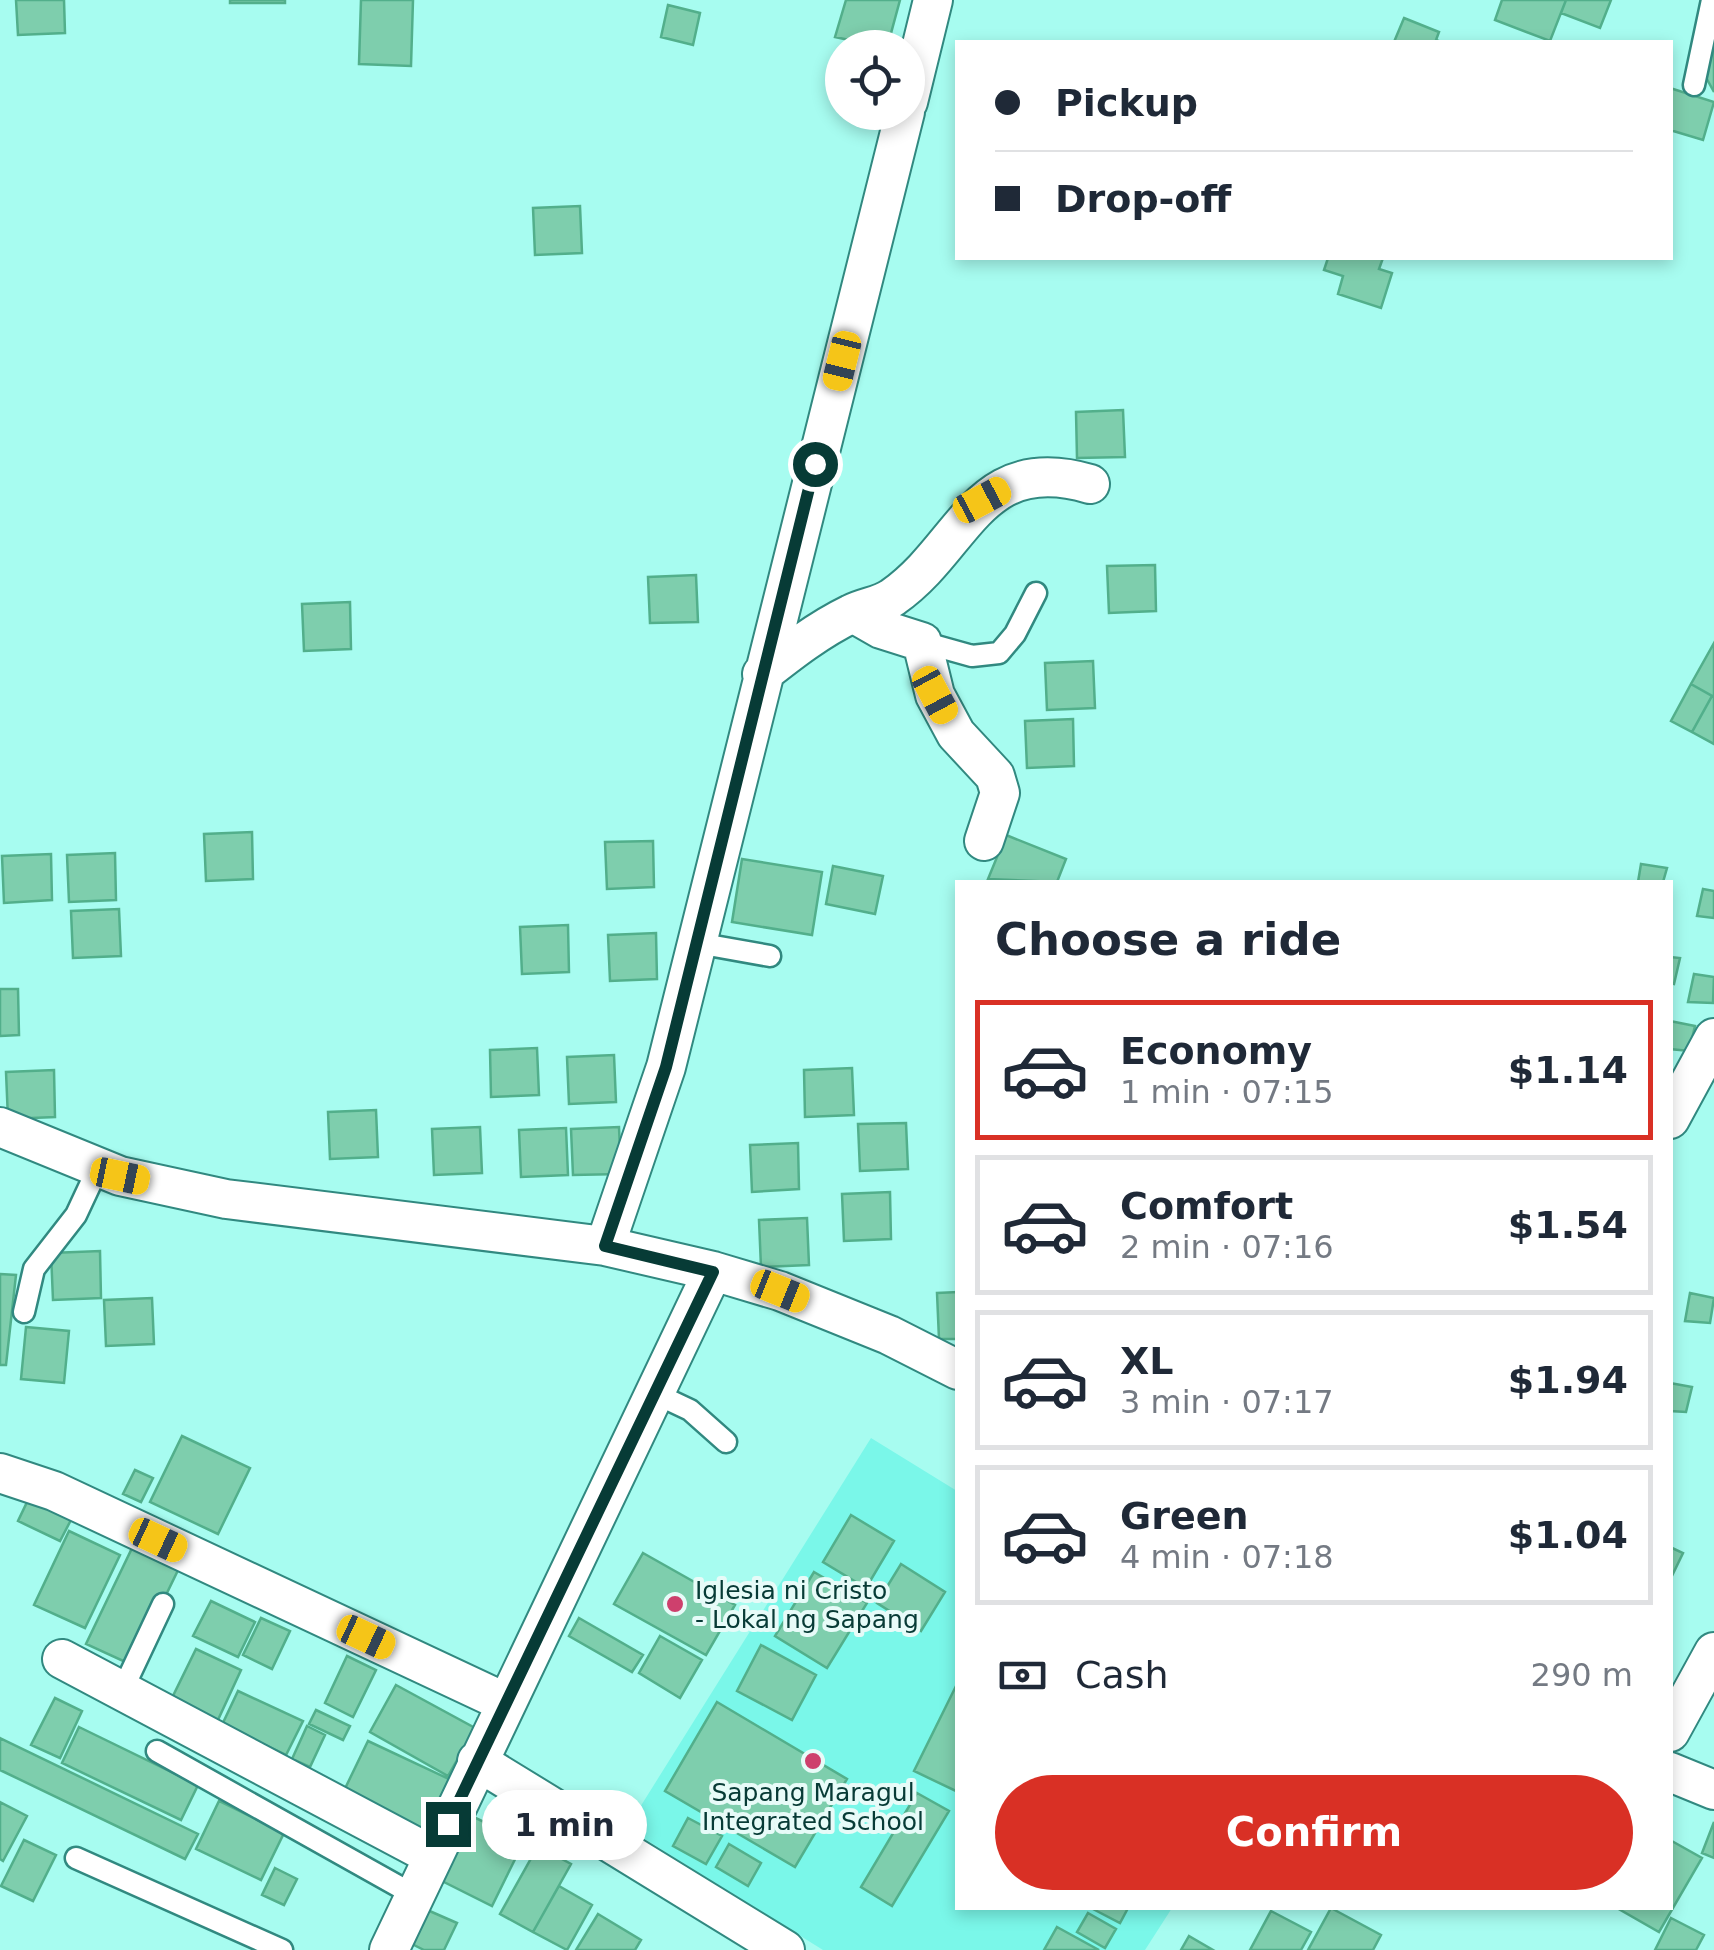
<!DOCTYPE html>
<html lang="en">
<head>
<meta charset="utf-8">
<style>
  :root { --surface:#fff; --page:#f2f2f3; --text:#1f2937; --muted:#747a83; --line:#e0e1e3; --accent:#d93025 }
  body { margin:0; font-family:"DejaVu Sans",sans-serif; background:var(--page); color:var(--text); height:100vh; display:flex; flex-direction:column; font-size:38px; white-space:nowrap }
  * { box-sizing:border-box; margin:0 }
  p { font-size:32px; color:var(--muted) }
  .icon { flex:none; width:55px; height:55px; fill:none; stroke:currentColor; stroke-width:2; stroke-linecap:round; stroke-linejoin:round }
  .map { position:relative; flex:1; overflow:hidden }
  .side { position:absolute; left:955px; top:880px; width:718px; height:1030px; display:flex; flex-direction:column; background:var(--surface); border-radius:0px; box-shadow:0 5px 15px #0003 }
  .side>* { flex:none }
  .banner { position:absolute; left:955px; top:40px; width:718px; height:220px; border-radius:0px; box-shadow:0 5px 15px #0003; display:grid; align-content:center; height:220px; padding:0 40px; background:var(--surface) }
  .tools { position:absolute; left:825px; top:30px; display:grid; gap:20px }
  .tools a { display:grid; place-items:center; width:100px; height:100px; border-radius:50%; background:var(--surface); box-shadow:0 5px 15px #0003; font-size:50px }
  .end { position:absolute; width:45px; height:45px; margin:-22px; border:12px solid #073b36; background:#fff; box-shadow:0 0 0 5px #fff }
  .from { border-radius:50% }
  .bubble { position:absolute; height:70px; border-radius:35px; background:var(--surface); box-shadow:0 5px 15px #0003; font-size:32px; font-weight:700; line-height:70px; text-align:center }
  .car { position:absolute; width:30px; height:60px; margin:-30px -15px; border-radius:12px; box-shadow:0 0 8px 2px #0007; background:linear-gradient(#f5c518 24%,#345 0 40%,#f5c518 0 76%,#345 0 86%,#f5c518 0) }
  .banner b { display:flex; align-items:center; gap:35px; height:95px; font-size:38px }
  .banner b+b { border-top:2px solid var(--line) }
  .banner i { width:25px; height:25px; background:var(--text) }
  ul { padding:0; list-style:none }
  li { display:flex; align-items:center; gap:30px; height:140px; margin:0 20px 15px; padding:0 20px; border:5px solid var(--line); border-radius:0px }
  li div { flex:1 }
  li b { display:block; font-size:38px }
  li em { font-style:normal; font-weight:700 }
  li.current { border-color:var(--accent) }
  li>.icon { width:90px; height:90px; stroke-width:1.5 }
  h2 { padding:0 40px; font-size:45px; line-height:120px }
  .pay { display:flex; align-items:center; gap:25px; height:110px; padding:0 40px; font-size:38px }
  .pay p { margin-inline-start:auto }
  .primary-button { display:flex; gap:20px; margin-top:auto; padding:20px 40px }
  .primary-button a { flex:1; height:115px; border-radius:60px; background:var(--accent); color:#fff; font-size:40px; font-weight:700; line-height:115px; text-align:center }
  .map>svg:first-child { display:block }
  .built { fill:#7af7e9 }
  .building { fill:#7ecead; stroke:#52af8b; stroke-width:2.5 }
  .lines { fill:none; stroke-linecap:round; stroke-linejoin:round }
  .service-casing { stroke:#318980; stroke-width:25 }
  .minor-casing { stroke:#318980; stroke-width:42 }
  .service { stroke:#fff; stroke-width:20 }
  .minor { stroke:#fff; stroke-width:38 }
  .route { stroke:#073b36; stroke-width:12 }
  .poi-dot { fill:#ce406d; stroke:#e7fbf8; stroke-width:4 }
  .labels { text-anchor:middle; stroke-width:8; stroke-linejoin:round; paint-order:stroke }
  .poi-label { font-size:25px; fill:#073b36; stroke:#e7fbf8; text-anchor:start }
</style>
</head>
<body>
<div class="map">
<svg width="1714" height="1950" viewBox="0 0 1714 1950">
  <rect width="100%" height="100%" fill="#a7fcf0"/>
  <path class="built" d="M871,1438L957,1491L958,1908H1172L1145,1950H823L627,1828Z"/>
  <path class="building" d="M16,0H64L65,33L18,35Z
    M230,0H285V3H230Z
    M361,0H413L411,66L359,64Z
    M846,0H900L887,48L835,37Z
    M1502,0H1566L1550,41L1495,20Z
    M1566,0H1611L1600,28L1561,13Z
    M668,5L700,13L693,45L661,37Z
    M1404,18L1439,32L1436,40L1441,42H1394Z
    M1714,27V92L1702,70Z
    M1670,88L1714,102L1703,140L1670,130Z
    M580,206L582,253L535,255L533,208Z
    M1328,258H1383L1379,269L1392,273L1381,308L1338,294L1343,276L1324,270Z
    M1123,410L1125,457L1077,458L1076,412Z
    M1155,565L1156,611L1109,613L1107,566Z
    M696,575L698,622L650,623L648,577Z
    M350,602L351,649L304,651L302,604Z
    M1714,643V697L1691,684Z
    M1093,661L1095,708L1047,710L1045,663Z
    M1691,684L1712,696L1692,732L1671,721Z
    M1712,696L1714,697V744L1692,732Z
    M1073,719L1074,766L1027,768L1025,721Z
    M252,832L253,879L206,881L204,834Z
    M1006,835L1066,859L1057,882L988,879Z
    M653,841L654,887L607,889L605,842Z
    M115,853L116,900L69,902L67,855Z
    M51,854L52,900L4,903L2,856Z
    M742,859L822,872L812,935L732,922Z
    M1641,864L1667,868L1663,882H1638Z
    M833,866L883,876L875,914L826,904Z
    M1703,889L1714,891V918L1697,916Z
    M119,909L121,956L73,958L71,911Z
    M568,925L569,972L522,974L520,927Z
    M656,933L657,979L610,981L608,935Z
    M1670,957L1680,958L1674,984L1670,983Z
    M1694,974L1714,977L1713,1003L1688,1002Z
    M0,989H18L19,1035L0,1036Z
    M1670,1021L1695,1026L1689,1051L1670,1049Z
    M537,1048L539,1095L491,1097L490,1050Z
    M614,1055L616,1102L569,1104L567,1057Z
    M852,1068L854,1115L805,1117L804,1070Z
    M54,1070L55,1117L8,1119L6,1072Z
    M376,1110L378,1157L330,1159L328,1112Z
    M906,1123L908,1169L860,1171L858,1124Z
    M480,1127L482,1173L434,1175L432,1129Z
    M619,1127L621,1174L573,1175L571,1129Z
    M566,1128L568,1175L521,1177L519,1130Z
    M798,1143L799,1189L752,1192L750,1145Z
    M890,1192L891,1239L844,1241L842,1194Z
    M807,1218L809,1265L761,1267L759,1220Z
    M100,1251L101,1298L53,1300L51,1253Z
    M0,1274L16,1275L6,1365H0Z
    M958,1292V1339H939L937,1293Z
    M1690,1293L1714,1298L1710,1323L1685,1321Z
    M152,1298L154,1344L106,1346L104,1300Z
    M26,1327L69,1331L64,1383L21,1379Z
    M1670,1383L1692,1387L1686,1412L1670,1411Z
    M182,1436L250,1468L218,1534L150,1502Z
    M135,1470L153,1478L141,1502L123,1494Z
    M29,1498L72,1518L60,1541L18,1521Z
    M851,1515L894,1541L866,1588L823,1562Z
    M69,1531L120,1555L85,1628L34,1605Z
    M134,1544L180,1566L132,1665L86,1644Z
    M1670,1547L1683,1553L1670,1580Z
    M643,1553L735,1605L706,1655L614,1604Z
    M901,1564L945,1592L921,1631L877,1603Z
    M814,1572L867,1603L827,1668L775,1636Z
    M211,1601L255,1622L238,1657L193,1636Z
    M261,1618L290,1631L272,1669L243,1655Z
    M579,1618L643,1655L632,1672L569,1636Z
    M660,1636L702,1660L680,1698L639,1673Z
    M761,1645L816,1675L792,1720L737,1691Z
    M196,1649L241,1670L217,1722L171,1700Z
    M347,1656L376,1670L353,1717L325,1703Z
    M958,1682V1792L914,1771Z
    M396,1685L475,1728L448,1776L370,1732Z
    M238,1691L303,1721L286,1755L222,1725Z
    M55,1698L82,1711L60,1758L31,1745Z
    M717,1702L847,1779L795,1867L665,1791Z
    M316,1710L350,1726L343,1740L309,1724Z
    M307,1726L325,1735L310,1767L292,1759Z
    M79,1727L198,1785L181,1820L62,1763Z
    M0,1738L198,1834L185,1859L0,1770Z
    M368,1741L449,1779L421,1839L339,1801Z
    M917,1793L949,1811L892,1906L861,1887Z
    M219,1801L284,1833L261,1880L196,1849Z
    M0,1802L27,1816L3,1861L0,1859Z
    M461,1811L524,1841L492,1906L430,1875Z
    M688,1818L722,1836L706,1864L673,1846Z
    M1714,1822V1858L1702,1853Z
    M24,1840L56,1855L33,1901L1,1886Z
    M1670,1840L1702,1858L1659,1932L1617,1908H1670Z
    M729,1844L761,1863L748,1886L716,1867Z
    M538,1846L571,1864L533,1932L500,1914Z
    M275,1868L297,1879L284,1905L262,1895Z
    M559,1886L592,1905L567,1950L533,1932Z
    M1091,1908H1128L1120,1923Z
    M1331,1908L1381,1935L1373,1950H1308Z
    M425,1909L457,1923L444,1950H424L410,1943Z
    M1271,1911L1311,1932L1301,1950H1250Z
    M1088,1913L1116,1929L1105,1948L1077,1932Z
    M598,1914L641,1940L635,1950H576Z
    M1671,1918L1704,1935L1696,1950H1655Z
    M1057,1927L1099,1950H1044Z
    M1189,1936L1213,1950H1181Z"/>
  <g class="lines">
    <g class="service-casing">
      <path id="service" d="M1694,85L1712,0
        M922,642L972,656L999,653L1015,634L1036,593
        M697,943L770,956
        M24,1312L34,1269L76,1215L98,1168
        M654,1393L690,1410L726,1442
        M122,1691L163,1604
        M157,1751L414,1895
        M76,1858L282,1950"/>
    </g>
    <g class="minor-casing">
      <path id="minor" d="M908,102L933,0
        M853,613L881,629L922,642L935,695L956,734L995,776L1000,793L984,841
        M762,674C790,652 818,630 851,614C864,607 881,606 893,597C966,546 977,451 1090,484
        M1670,1119L1714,1038
        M0,1127L120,1176L226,1199L605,1246L713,1271L780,1291L889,1335L958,1370
        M605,1246L666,1067L905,112
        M0,1473L54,1491L504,1702
        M62,1659L433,1856
        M1670,1732L1714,1652
        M477,1761L785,1950
        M1670,1772L1714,1790
        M389,1950L713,1271"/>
    </g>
    <use href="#service" class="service"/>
    <use href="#minor" class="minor"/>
  </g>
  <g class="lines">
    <path class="route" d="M448,1824L713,1272L605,1246L666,1067L815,464"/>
  </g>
  <g class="poi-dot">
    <circle cx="675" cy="1604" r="10"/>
    <circle cx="813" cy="1761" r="10"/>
  </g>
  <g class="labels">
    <g class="poi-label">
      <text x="695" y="1599">Iglesia ni Cristo<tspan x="695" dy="29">- Lokal ng Sapang</tspan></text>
      <text x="813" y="1801" text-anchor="middle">Sapang Maragul<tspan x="813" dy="29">Integrated School</tspan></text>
    </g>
  </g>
</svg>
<div class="tools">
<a><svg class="icon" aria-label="locate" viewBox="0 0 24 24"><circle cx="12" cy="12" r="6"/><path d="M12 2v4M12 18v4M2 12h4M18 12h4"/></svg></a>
</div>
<i class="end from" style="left:815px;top:464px"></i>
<i class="end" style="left:448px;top:1824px"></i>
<div class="bubble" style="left:482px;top:1790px;width:165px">1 min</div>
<i class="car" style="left:842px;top:361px;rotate:194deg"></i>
<i class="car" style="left:982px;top:500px;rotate:62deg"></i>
<i class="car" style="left:935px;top:695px;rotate:152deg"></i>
<i class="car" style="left:120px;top:1176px;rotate:102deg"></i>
<i class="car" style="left:780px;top:1291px;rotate:112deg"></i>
<i class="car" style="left:158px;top:1540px;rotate:115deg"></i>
<i class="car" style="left:366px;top:1637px;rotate:115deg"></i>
<div class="banner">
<b><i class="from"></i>Pickup</b>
<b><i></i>Drop-off</b>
</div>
<section class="side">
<h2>Choose a ride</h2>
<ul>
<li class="current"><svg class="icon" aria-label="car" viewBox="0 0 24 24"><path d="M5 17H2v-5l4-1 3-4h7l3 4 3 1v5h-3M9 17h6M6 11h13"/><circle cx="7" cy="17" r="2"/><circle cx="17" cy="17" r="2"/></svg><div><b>Economy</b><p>1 min · 07:15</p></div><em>$1.14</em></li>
<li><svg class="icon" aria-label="car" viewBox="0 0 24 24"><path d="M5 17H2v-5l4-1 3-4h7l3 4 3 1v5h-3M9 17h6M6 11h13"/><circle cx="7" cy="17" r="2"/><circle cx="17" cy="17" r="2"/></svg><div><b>Comfort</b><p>2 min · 07:16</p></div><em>$1.54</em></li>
<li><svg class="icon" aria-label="car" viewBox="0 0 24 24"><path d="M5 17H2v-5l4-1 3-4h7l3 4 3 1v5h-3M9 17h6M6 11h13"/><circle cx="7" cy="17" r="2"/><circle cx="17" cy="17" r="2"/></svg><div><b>XL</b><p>3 min · 07:17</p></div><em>$1.94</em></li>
<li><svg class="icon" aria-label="car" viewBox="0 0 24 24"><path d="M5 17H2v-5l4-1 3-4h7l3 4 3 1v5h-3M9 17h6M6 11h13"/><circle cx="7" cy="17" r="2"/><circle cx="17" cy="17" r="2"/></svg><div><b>Green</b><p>4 min · 07:18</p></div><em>$1.04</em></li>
</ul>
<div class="pay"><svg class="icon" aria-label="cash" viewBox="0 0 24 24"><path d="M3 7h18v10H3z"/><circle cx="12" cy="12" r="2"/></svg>Cash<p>290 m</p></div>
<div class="primary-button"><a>Confirm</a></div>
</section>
</div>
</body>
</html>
